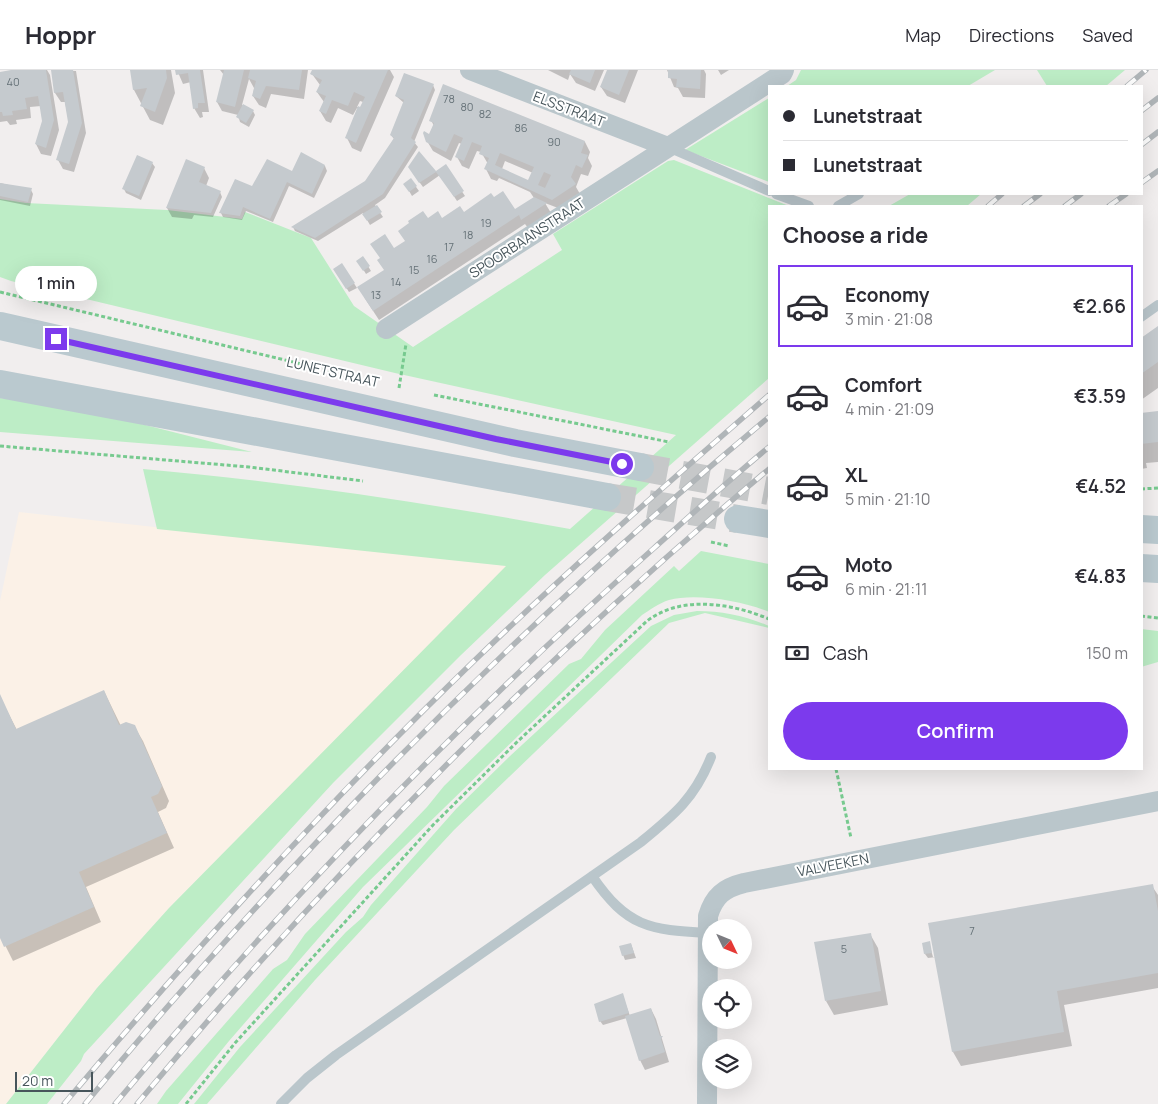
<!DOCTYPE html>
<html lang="en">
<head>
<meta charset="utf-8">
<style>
  :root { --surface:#fff; --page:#f2f2f3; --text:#2b2b33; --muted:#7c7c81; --line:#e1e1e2; --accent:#7c3aed }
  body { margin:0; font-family:Manrope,sans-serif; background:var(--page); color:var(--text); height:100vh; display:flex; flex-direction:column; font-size:19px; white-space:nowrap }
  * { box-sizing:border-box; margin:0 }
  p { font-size:16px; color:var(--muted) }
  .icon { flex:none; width:28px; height:28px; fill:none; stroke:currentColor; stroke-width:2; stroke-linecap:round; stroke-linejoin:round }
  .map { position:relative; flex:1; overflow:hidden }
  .drawer { position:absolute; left:768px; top:135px; width:375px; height:565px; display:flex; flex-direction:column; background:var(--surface); border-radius:0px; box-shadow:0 5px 20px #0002 }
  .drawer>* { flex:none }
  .hud { position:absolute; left:768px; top:15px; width:375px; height:110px; border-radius:0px; box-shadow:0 5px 20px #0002; display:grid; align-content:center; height:110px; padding:0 15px; background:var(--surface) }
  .needle { width:32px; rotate:133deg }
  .tools { position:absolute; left:702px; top:849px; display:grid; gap:10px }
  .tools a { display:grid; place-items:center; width:50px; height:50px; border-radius:50%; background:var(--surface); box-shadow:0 5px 20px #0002; font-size:25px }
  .scale { position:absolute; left:15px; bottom:12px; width:78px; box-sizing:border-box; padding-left:5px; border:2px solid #47555b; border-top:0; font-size:14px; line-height:18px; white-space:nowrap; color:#47555b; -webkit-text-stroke:4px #fff; paint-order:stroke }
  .end { position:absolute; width:22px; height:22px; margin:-11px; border:6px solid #7c3aed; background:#fff; box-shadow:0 0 0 2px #fff }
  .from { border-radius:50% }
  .bubble { position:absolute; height:35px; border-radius:18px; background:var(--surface); box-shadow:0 5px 20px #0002; font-size:16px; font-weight:600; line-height:35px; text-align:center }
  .hud b { display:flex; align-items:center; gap:18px; height:48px; font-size:19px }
  .hud b+b { border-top:1px solid var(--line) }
  .hud i { width:12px; height:12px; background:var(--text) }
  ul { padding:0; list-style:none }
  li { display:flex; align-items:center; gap:15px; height:82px; margin:0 10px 8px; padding:0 5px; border:2px solid transparent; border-radius:0px }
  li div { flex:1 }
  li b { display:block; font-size:19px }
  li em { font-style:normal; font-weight:600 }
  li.current { border-color:var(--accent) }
  li>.icon { width:45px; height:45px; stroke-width:1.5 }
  h2 { padding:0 15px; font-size:22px; line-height:60px }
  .pay { display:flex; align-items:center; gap:12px; height:55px; padding:0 15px; font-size:19px }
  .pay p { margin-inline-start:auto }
  .button { display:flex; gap:10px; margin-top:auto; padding:10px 15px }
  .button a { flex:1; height:58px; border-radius:30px; background:var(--accent); color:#fff; font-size:20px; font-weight:600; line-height:58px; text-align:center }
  header { display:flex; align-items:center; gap:30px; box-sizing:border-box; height:70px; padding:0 25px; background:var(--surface); border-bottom:1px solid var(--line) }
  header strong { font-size:24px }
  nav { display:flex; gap:28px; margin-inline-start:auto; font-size:18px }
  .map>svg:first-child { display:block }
  .commercial { fill:#fbf1e7 }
  .green { fill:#bdedc6 }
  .shadow { fill:#0003; fill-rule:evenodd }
  .building { fill:#c5cace; fill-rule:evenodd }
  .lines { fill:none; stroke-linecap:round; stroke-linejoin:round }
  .secondary-tunnel { stroke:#c6c8c9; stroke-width:28; stroke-dasharray:28 14; stroke-linecap:butt }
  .path { stroke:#77ca8f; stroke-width:3; stroke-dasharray:4 2.5; stroke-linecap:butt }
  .lane { stroke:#bac6cb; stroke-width:10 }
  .street { stroke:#bac6cb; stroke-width:20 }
  .secondary { stroke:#bac9cf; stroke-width:28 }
  .rail-casing { stroke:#b0b5b8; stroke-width:5.5 }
  .rail { stroke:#fff; stroke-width:4; stroke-dasharray:11; stroke-linecap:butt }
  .route { stroke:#7c3aed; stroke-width:6 }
  .labels { text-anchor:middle; stroke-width:4; stroke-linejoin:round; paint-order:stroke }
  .number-label { font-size:11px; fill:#667278 }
  .street-label { font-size:14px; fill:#47555b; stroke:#fff }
</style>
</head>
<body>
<header>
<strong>Hoppr</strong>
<nav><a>Map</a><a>Directions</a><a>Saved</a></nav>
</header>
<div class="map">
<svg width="1158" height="1034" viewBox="0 0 1158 1034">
  <rect width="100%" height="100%" fill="#f1eeee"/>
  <path class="commercial" d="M19,442L507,496L169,838L97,918L6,1034H0V531Z"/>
  <path class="green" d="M801,0H995L968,16H787L796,10Z
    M1037,0H1125L1106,16H1047Z
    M769,28V112L685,80Z
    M674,90L789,136H769V308L545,505L461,585L333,713L84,984L81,991L47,1034H6L97,918L169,838L506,496L157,459L143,399C287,412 428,433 570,459L676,365L395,303L11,211L0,207V129L26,133L167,140L242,149L245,142L311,168L354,236L413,277L562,180L553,164L668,91Z
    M910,124H981L967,136H889Z
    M0,328L82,339L252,382L0,362Z
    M701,481L769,494V542C743,531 696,523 669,530C659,533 650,540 642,545L363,817L229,971L178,1034H157L166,1021L273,899L287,890L305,864L427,737L444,716L569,594L581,589L605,560L674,496L679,501Z
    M697,541C722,541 746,546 769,556V558L705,543L669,553L454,760L315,910L207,1034H194L240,977L346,862L363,847L371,835L456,739L510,686L651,556L674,545Z
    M1141,559L1158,561V592L1141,597Z"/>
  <path class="shadow" d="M20,0H47L50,5L59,60L51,86L41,84L36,74L43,51L41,36L30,37L31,48L16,50L17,54L10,55L7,51L0,52V3Z
    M52,0L76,1L86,63L74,102L63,99L58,90L69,52L65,32H61L55,23Z
    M131,0H171L175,23L163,55L150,50L134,20Z
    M177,0H203L209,42H202L203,47L200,48L194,38L191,12L183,14Z
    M220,0H308L304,29L271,24L266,38L259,35L253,26L254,18L249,9L242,35L253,41L255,45L249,57L240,52L238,45L222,41L217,32L224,5Z
    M313,0H390L394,7L361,82L352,78L347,68L359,38H357L353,45L338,38L331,53L326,51L320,41L324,32L317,22L320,15L312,4ZM360,31L363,32L361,38L357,37Z
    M548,0H604L595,21L576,13L570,4L568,10Z
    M608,0H638L625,33L607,26L601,17Z
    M667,0H704L706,4L705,28L683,27L678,18L674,17Z
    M718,0H729L721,5Z
    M433,15L435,20L414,72L418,77L385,128L375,135L383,147L370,155L363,143L318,171L295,161L293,157L366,112L394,69L391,65L404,33L396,26Z
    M444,16L585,72L590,82L588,88L592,96L588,106L581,104L576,117L580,124L558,138L545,133L551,143L528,158L525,154L379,250L364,227L385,201L394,180L406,172L428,150H442L464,144L515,141L534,128L530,122L499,108L497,111L491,109L486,99L488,94L481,82L477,81L469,99L462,96L457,87L462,74L459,73L451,91L433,81L427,71L434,56L431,50ZM505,91L533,103L530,112L502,99Z
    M419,83L436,102L445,96L465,126L457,131L440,105L423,117L412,102Z
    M301,84L325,96L327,101L314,128L289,116L273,152L246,141L242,150L223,147L221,143L236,110L253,118L293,103Z
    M152,93L155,97L141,130L126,123L124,119Z
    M204,98L209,108L206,116L220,122L222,127L213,147L194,145L192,149L172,147L167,138Z
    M411,110L419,121L412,126L405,114Z
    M0,113L31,120L33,124L30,136L0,130Z
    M363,188L371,201L366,204L358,191Z
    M342,195L357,218L349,222L335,200Z
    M1158,258V318L1141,330V270Z
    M1158,342V392L1146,393L1147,398L1141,399V344Z
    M104,621L121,656H134L143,671L169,731L166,738L158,742L174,778L86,817L101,852L13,891L0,865V627L17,660Z
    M1152,816L1158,825V918L1064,935L1072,976L961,996L953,982L936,887L928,888L925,884L929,873L933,887H936Z
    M870,864L878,878L888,935L834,945L826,931Z
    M631,874L636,888L625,890L620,877Z
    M622,924L630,946L651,939L656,949L669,992L645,1000L640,990L627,948L603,955L600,951Z"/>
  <path class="building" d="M11,0H46L54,50L46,78L35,74L42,51L38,26L25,28L27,39L12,41L13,45L3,46L2,42H0V2Z
    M51,0H73L82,53L69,94L56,90L68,52L63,22L54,23Z
    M130,0H166L167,8L155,42L140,36L147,18L133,20Z
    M175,0H200L205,33H198V38L193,39L188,3L176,5Z
    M224,0H244L235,37L216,32Z
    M250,0H302L299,20L266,16L260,29L252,26L256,11L248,8Z
    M312,0H388L356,73L345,68L358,36L360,37L365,27L354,22L348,36L332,30L326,44L319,41L326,26L316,22L322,10L310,4Z
    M571,0H595L590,13L569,4Z
    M607,0H629L619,25L600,17Z
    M668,0H701L700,19L676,17L677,9L668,8Z
    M404,3L434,14L411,68L416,72L383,124L315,168L291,157L365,111L394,68L390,65L404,30L395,26Z
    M443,14L585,71L581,83L588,85L582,98L576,95L571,107L576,114L552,130L484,99L489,88L479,84L482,76L472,72L464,91L455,87L463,68L454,64L446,82L426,72L423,63L424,61L429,64L434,53L429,51ZM500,83L534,97L528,110L495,95ZM544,102L551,105L545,118L538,115Z
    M243,34L254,40L246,53L236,47Z
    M419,81L436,101L446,94L464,121L454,127L436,102L419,113L408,97Z
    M301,82L325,95L312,124L287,112L270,149L243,137L240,146L219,143L235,109L252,116L267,89L292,101Z
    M137,85L153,92L139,126L122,119Z
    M186,89L205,97L199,112L221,121L211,143L166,138Z
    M411,108L417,116L409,122L403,114Z
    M0,113L32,118L28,132L0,126Z
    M503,121L515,139L534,127L547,133L521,150L519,145L373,241L357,217L384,200L377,190L380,188L370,174L385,164L394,178L405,171L398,161L409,153L408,151L423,141L428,148L438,141L442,148L460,136L464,142L491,123L494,127Z
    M377,135L382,142L367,151L362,144Z
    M363,186L370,196L363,201L356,191Z
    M342,193L355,213L346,219L333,199Z
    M1158,256V292L1141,304V268Z
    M1158,341V372L1141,374V343Z
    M104,620L119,655L126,652L135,655L162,716L158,724L151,727L167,763L79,802L94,837L4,877L0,868V624L16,659Z
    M1153,814L1158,841V903L1057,921L1064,962L952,982L928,853Z
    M871,863L881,921L825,931L814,872Z
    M930,871L932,883L924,884L922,873Z
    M631,873L634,883L622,886L619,876Z
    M623,923L629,943L599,952L594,934Z
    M651,938L660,966H663L661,969L665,982L639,991L625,946Z"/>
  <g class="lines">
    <path class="secondary-tunnel" d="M640,397L769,421
      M607,427L738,449"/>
    <path class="path" d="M0,222L331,301
      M399,318L406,274
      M434,325L669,372
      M0,376L249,397L363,411
      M1141,419L1158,418
      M711,472L729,476
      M1141,546L1158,548
      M836,699L851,768
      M186,1034L235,973L433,755L518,671L647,551C681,525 731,533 769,549"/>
    <path class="lane" d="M668,77L769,121
      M776,124L809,136
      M838,136L859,124
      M1141,247L1158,235
      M592,806C627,857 649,860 708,863
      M281,1034L307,1008L336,985L641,772C674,745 695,728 711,687"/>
    <path class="street" d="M470,0L668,77
      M386,259L782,4L784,0
      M707,1034L708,846C714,826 724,818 744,813L1158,731"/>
    <path class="secondary" d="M0,256L515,373L640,397
      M0,314L607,427
      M738,449L769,454
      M1141,459L1158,460
      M1141,498L1158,499"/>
    <g class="rail-casing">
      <path id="rail" d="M1127,16L1146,0
        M1141,41L1158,28
        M1141,75L1158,62
        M1141,113L1158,101
        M988,136L1002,124
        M1024,136L1040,124
        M1065,136L1081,124
        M1109,136L1126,124
        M64,1034C194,880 329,731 474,591C569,499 669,412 769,325
        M85,1034C291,785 521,554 769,347
        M115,1034C281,836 460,650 653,479C691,445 729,410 769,377
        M137,1034C328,805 540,591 769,399"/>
    </g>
    <use href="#rail" class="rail"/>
  </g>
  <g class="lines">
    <path class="route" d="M56,269L496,369L622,394"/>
  </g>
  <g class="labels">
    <g class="number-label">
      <text x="13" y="16">40</text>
      <text x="449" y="33">78</text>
      <text x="467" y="41">80</text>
      <text x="485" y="48">82</text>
      <text x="521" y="62">86</text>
      <text x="554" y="76">90</text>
      <text x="486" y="157">19</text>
      <text x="468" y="169">18</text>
      <text x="449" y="181">17</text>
      <text x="432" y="193">16</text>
      <text x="414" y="204">15</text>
      <text x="396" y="216">14</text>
      <text x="376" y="229">13</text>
      <text x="972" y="865">7</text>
      <text x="844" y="883">5</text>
    </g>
    <g class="street-label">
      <text transform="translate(569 39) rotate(21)" y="5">ELSSTRAAT</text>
      <text transform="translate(527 168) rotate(-33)" y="5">SPOORBAANSTRAAT</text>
      <text transform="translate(333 302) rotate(13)" y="5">LUNETSTRAAT</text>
      <text transform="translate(833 795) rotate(-11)" y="5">VALVEEKEN</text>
    </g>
  </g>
</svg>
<div class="tools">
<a><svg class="needle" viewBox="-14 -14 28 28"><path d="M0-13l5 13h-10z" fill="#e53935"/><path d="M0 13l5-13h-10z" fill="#7c7c81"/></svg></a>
<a><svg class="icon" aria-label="locate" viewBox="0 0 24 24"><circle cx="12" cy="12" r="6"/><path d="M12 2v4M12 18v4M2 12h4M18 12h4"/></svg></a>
<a><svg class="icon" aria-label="layers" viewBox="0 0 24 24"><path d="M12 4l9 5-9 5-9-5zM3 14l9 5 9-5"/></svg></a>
</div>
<div class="scale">20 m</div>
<i class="end from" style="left:622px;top:394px"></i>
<i class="end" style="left:56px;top:269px"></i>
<div class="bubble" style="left:15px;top:196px;width:82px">1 min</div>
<div class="hud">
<b><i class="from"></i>Lunetstraat</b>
<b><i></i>Lunetstraat</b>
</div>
<section class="drawer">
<h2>Choose a ride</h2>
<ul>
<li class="current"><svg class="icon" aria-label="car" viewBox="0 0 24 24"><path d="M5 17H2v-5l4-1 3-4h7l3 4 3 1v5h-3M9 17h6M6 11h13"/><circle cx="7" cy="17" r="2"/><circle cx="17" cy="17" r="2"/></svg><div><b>Economy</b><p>3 min · 21:08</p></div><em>€2.66</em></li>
<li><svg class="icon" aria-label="car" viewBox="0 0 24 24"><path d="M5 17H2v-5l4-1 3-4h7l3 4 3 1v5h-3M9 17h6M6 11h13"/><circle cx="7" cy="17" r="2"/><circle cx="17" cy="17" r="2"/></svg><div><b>Comfort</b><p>4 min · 21:09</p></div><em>€3.59</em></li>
<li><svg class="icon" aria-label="car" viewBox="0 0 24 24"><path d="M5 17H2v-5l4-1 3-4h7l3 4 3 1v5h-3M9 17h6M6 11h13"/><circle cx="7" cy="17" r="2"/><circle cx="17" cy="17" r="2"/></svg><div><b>XL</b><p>5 min · 21:10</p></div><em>€4.52</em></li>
<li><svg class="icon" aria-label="car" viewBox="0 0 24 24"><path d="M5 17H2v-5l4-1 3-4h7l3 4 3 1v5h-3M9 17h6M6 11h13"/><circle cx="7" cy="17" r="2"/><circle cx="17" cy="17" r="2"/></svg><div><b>Moto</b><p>6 min · 21:11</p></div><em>€4.83</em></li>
</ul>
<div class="pay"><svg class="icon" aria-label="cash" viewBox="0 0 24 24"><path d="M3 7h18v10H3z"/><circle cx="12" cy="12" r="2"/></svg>Cash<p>150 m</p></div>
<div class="button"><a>Confirm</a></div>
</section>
</div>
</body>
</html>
